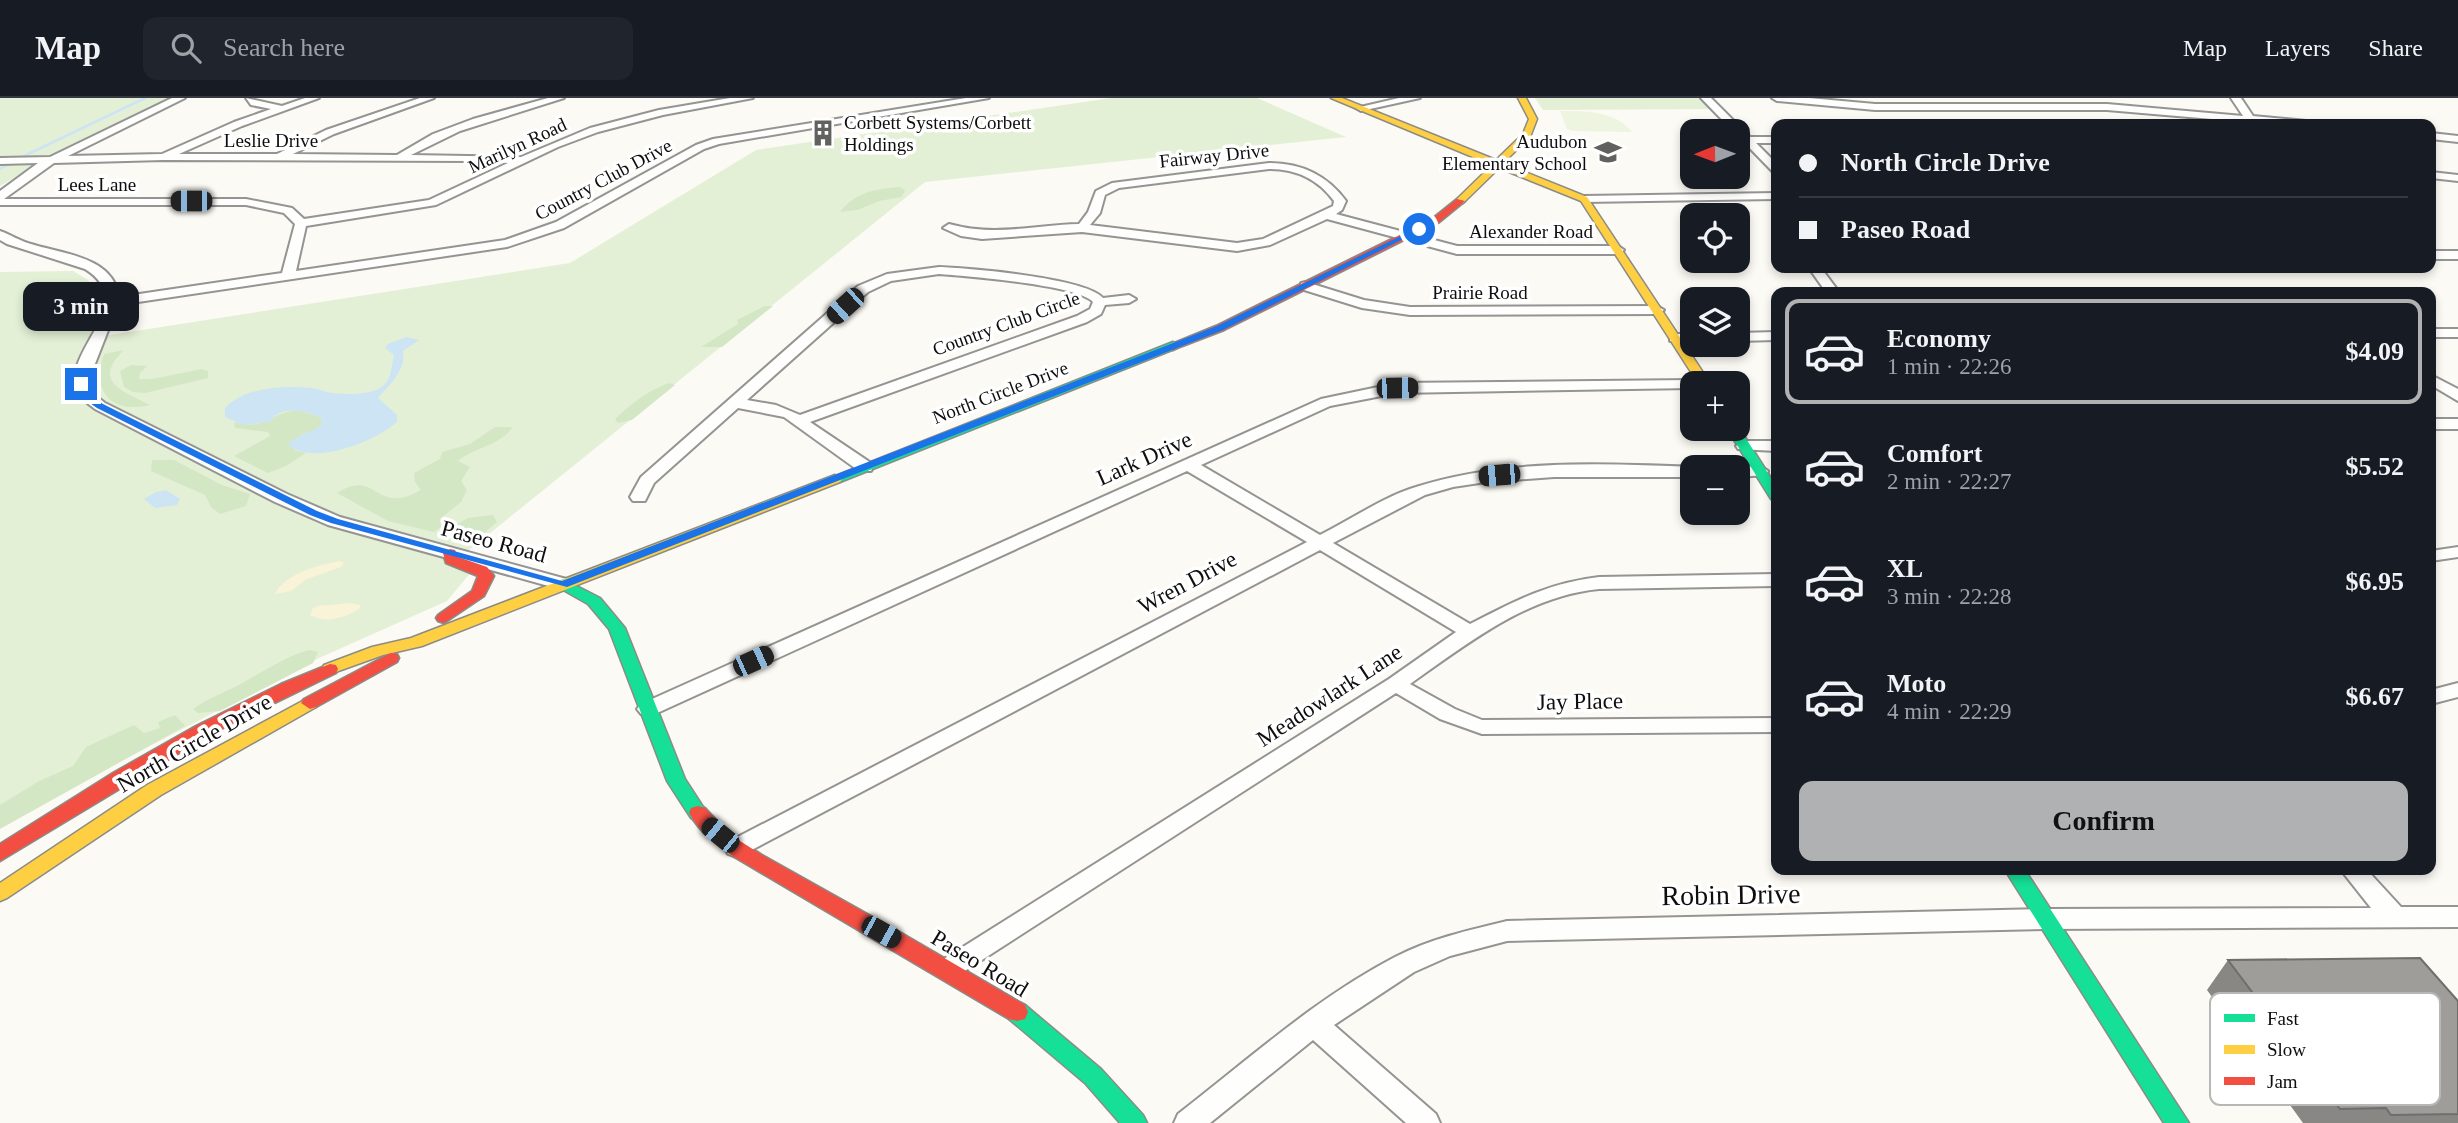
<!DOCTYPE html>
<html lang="en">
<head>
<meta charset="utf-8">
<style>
  :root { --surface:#171b24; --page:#20242c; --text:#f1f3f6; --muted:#9ea1a6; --line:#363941; --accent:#b0b1b2 }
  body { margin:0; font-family:"Times New Roman",serif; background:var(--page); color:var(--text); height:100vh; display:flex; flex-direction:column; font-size:26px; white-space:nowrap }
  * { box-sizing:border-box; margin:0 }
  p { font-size:23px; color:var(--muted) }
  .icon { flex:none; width:38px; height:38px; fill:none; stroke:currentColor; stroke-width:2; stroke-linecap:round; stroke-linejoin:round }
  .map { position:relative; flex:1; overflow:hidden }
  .panel { position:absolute; left:1771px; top:189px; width:665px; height:588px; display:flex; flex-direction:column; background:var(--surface); border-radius:14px; box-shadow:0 4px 10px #0003 }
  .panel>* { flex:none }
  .guide { position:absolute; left:1771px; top:21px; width:665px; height:154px; border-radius:14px; box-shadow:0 4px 10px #0003; display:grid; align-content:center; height:154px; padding:0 28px; background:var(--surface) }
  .needle { width:46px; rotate:269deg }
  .buttons { position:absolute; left:1680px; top:21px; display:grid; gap:14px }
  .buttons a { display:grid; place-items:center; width:70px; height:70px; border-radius:14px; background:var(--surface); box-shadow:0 4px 10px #0003; font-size:35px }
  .end { position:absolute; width:32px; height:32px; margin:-16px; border:9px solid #1a73e8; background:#fff; box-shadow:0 0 0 4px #fff }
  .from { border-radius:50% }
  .bubble { position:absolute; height:49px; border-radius:14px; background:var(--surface); box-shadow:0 4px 10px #0003; font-size:23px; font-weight:700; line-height:49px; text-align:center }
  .car { position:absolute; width:21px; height:42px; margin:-21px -10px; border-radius:9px; box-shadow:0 0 5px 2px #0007; background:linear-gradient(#222 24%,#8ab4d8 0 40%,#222 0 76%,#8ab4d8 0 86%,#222 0) }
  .guide b { display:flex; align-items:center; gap:24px; height:66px; font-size:26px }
  .guide b+b { border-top:2px solid var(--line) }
  .guide i { width:18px; height:18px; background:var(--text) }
  ul { padding:12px 0 0; list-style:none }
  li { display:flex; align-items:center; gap:21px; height:105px; margin:0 14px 10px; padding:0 14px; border:4px solid transparent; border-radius:14px }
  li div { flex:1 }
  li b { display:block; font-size:26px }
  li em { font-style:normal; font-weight:700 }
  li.current { border-color:var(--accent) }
  li>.icon { width:63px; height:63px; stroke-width:1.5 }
  .action { display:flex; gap:14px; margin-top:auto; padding:14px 28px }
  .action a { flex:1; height:80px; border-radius:14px; background:var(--accent); color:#111; font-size:28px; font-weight:700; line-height:80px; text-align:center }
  header { display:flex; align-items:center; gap:42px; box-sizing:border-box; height:98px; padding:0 35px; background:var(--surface); border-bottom:2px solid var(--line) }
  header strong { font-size:33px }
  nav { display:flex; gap:38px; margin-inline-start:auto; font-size:24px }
  .search { width:490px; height:63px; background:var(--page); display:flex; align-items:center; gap:18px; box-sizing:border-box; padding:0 24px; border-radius:14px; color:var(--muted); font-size:26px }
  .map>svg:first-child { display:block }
  .green { fill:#e3f0d5 }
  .forest { fill:#d3e7c4 }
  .sand { fill:#f9f3d7 }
  .pitch { fill:#edf4df }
  .water { fill:#cce4f3 }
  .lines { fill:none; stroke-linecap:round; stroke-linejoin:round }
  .stream { stroke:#cce4f3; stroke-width:2.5 }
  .street-casing { stroke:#959492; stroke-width:4 }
  .fast-casing { stroke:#8b8b88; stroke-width:3 }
  .slow-casing { stroke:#8b8b88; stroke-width:3 }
  .jam-casing { stroke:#8b8b88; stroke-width:3 }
  .street { fill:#fefefd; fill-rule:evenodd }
  .fast { fill:#16e098; fill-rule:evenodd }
  .slow { fill:#ffcf43; fill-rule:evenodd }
  .jam { fill:#f24e42; fill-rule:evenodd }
  .wall { fill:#898784 }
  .building { fill:#9f9d99; stroke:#6f6e6b; stroke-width:2 }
  .route { fill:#1a73e8 }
  .labels { text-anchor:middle; stroke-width:7; stroke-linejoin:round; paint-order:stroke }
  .far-poi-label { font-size:19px; fill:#0e0e0e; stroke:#fff; text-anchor:start }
  .far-street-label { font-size:19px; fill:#0e0e0e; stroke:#fff }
  .street-label { font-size:23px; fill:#0e0e0e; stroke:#fff }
  .near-street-label { font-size:28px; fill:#0e0e0e; stroke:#fff }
  .key { fill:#fff; stroke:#b7b7b7; stroke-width:2 }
  .key-label { font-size:19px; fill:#0e0e0e }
</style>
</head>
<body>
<header>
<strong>Map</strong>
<div class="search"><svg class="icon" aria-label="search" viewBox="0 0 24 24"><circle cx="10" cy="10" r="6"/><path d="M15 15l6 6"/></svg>Search here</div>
<nav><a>Map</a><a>Layers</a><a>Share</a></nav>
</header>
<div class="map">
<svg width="2458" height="1025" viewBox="0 0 2458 1025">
  <rect width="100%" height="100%" fill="#fbfaf4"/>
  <path class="green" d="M0,0H179L26,73L0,88Z
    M1111,0H1257L1346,39L925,84L453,465L472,473L447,503L319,560L0,726V174L73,173L88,182L100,199L101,211L91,240L570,165L756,52Z
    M1535,0H1700L1711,11L1543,12Z"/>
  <path class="forest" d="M900,89L905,93L901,99L879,103L858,112L840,114C855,94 876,91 900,89Z
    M765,208H773L722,249H701L738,226L737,222Z
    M124,252C91,284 123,293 150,307C111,316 91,294 104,256Z
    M131,267L147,268L140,275L139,281H152L202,271L208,273V280L145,295L133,294L124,289L120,273Z
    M669,285L675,287L632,322L618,325L615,321C632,305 647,293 669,285Z
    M297,312L320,319L323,325L317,332L302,336L294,352L306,355L286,368L268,375L234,358L270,338L268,334L235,330L234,324C267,333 269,315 297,312Z
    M495,329H513C499,348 475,349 458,363L470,369L461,383L467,392L461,404L440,421L441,429L434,434L388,423L337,395C378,369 374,419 421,392L415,384L414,375L440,361L442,354L470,346Z
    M152,362H174L222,387L250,396L246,408L220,416L211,409L205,397L151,373Z
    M493,417L497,424L470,447L436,438L468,420Z
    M309,552L318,554L313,565L220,613L198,615L193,611C211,598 230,593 248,582C269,570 285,559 309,552Z
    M175,617L185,628L0,731V707L39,683L73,668L86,649L134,627L144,635L160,630L158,624Z"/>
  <path class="sand" d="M340,463L344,465L341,469L307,481L291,493L275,496C284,476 321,466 340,463Z
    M350,505L360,507V510C346,520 326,526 310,517L313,510L318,508Z"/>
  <path class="pitch" d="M1560,13C1586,13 1615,13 1632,34L1573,33L1567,31Z"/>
  <path class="water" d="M406,239L419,242L403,253C406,273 390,286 378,300L397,317V324C374,344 314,368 288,347C297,335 313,336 323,325L320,319C304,313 281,306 270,324L243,327L225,319V310C245,289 284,287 312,290C317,290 322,293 327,294C341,297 374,298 384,287C392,279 391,269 394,257L385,250L388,246Z
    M166,392L180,401L177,407L155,410L144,401L156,394Z"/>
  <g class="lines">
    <path class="stream" d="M22,59L145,0
      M0,71L11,65"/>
    <g class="street-casing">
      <path id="street" d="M172,0H185L68,58L162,56L234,24L271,11L251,7L246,0L282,8L305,0H319L242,28L179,56H277L326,32L420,0H434L334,36L293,56L397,57L433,36L473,21L548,0H564L460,33L411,57L521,59L590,30L659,12L730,0H753L663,17L598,34L558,49L436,107L306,128L296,173L505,142L556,124L696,47L713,41L966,0H989L719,46L704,51L564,130L507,149L118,207L89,281L90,293L105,305L287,396L340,419L570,482L572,486L570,490L563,492L328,427L275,404L95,311L78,298C56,255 143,207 85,171L7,146L0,142V133C11,137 20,143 31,146C62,156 113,158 119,199L282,175L295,126L284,115L246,107H0V93L38,65L0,66V60L50,59ZM163,62L474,63L508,65L429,102L304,121L292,110L246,101H4L54,65Z
        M1399,0H1420L1361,13L1356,10Z
        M1701,0H1711L1750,39H1776V45H1756L1776,65V74L1772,73L1738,38V33H1733Z
        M1772,0H1809L1875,6H2107L2243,18L2231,0H2241L2253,18L2306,23L2311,26H2248L2247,24L2107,12H1875L1777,3Z
        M2431,35L2458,38V44L2431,41Z
        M1269,65C1301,65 1327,77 1346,103L1342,112L1336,116L1457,148H1618L1624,152L1618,156H1457L1327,121L1270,147L1237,153L1082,134L982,141L961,138L943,130L949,126C997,139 1031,127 1079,126L1088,114L1096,93L1112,85ZM1269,71C1296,71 1318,81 1334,103L1333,108L1263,141L1237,145L1090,127L1100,115L1105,97L1119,90Z
        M2431,74L2458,77V83L2431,80Z
        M1776,95V101L1584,104L1578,101L1584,98Z
        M2431,153H2458V161H2431Z
        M939,169C969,170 1086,180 1103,200L1129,197L1136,201L1129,205L1105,207L1101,216L1087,224L810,324L871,365L873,369L871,373H859L784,319L738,310L654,385L645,403H633L630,399L641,379L858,188L887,176ZM939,176C966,178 1078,187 1093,204L1090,211L1077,218L800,317L776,307L747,302L868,194L891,183Z
        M1809,170H1821L1839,194H1826Z
        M1306,184L1364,202L1410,209L1657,208L1664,212L1657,216L1410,217L1362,210L1301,191V185Z
        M2431,231H2458V239H2431Z
        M1776,234V242L1738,243V235Z
        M1675,236H1692V244L1670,243V237Z
        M2431,277L2458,291V303L2431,287Z
        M1692,282L1699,285H1692V290L1397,295L1330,308L1201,367L1320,437C1350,422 1385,398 1416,389C1503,361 1603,365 1693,369L1692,379H1554L1486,384L1453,389L1425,397L1333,445L1470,526C1515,503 1548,485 1599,479L1776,476V488L1599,491C1527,498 1468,545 1410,586L1455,611L1482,622L1776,620V634L1482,636L1440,621L1396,595L957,878L948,882L939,878L935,871L939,864L1389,581L1456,534L1320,452L744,756L736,759L728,756L724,750L728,744L1307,444L1187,373L655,616H641L637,611L641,606L1321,301L1397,285Z
        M2431,321H2458V331H2431Z
        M1744,343H1776V353L1738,351L1736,348Z
        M1760,368L1768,373L1766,377L1738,379L1737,369Z
        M2458,449V459L2431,463V453Z
        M2458,585V599L2431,606V592Z
        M2341,772H2367L2401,809H2458V829L2046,831L1507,843L1450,858L1414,874L1334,927L1436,1016L1440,1025H1406L1313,942L1210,1025H1174L1178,1016C1248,962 1316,900 1395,859C1430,841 1469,832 1507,823L2046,811L2371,810Z"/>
    </g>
    <g class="fast-casing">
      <path id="fast" d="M1173,244L1179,248L1177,250L840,384H830L828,381Z
        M1738,328L1776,388V402L1771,401L1727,331H1738Z
        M563,481L600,500L625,530L685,681L707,715L705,720L698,722L691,720L667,683L609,531L588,506L558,489L555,486Z
        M2005,772H2025L2189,1025H2164Z
        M1017,905L1025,907L1101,971L1143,1017L1147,1025H1120L1085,985L1009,921L1006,914L1009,907Z"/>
    </g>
    <g class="slow-casing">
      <path id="slow" d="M1331,0H1342L1496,62L1523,36L1529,21L1518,0H1526L1537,21L1530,39L1503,65L1587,99L1710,285H1698L1581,103L1499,70L1463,105H1457V101L1492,67Z
        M835,377L842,381L840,384L422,548L383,557L330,576L322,571L324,567L372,549L411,540Z
        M310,599L316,601L319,605L316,609L161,697L7,800L0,803V785L147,687Z"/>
    </g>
    <g class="jam-casing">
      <path id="jam" d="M1457,101L1465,103L1438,125L1224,232L1177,250L1173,252L1167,248L1216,228L1432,121Z
        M450,451L455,452L458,459L487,469L494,478L484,498L444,525L438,523L436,520L438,517L472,493L478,478L446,465L443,455Z
        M391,555L397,556L399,560L397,564L316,609L310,611L301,605L304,601Z
        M330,566L336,567L338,571L336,575L209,637L0,763V746L113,675L196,628L281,586Z
        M698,708L705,710L729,736L762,757L903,836L1025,907L1028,914L1025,921L1017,923L1009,921L731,757C715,745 699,733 689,715L691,710Z"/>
    </g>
    <use href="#street" class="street"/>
    <use href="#fast" class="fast"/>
    <use href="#slow" class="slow"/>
    <use href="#jam" class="jam"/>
  </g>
  <path class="wall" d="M2228,862L2458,1016V1025H2303L2207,892Z"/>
  <path class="building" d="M2420,860L2458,903V1016L2391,1017L2386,1010L2340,1011L2228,862Z"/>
  <path class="route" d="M1417,130L1423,131L1223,232L567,489L331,425L310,417L97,310L84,301L76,286L84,284L91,298L103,306L317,413L338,421L562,483L1217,228Z"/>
  <defs>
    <g id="building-bare" transform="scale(2.1)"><path d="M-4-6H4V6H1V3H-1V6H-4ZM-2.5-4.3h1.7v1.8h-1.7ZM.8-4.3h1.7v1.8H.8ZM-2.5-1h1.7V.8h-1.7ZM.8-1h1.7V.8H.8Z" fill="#61615e" stroke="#fff" stroke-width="2.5" paint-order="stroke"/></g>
    <g id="school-bare" transform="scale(2.1)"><path d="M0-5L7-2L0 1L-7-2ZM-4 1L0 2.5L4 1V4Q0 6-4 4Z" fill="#61615e" stroke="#fff" stroke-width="2.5" paint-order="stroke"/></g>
  </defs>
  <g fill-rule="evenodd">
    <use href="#building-bare" x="823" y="35"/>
    <use href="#school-bare" x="1608" y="54"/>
  </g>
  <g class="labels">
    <g class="far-poi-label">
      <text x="844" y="31">Corbett Systems/Corbett<tspan x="844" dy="22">Holdings</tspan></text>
      <text x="1587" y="50" text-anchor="end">Audubon<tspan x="1587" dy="22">Elementary School</tspan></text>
    </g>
    <g class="far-street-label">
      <text x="271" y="49">Leslie Drive</text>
      <text transform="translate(517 47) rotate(-25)" y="7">Marilyn Road</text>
      <text transform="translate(1214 57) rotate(-6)" y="7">Fairway Drive</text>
      <text transform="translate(603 81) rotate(-28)" y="7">Country Club Drive</text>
      <text x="97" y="93">Lees Lane</text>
      <text x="1531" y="140">Alexander Road</text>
      <text x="1480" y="201">Prairie Road</text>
      <text transform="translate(1006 225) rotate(-20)" y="7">Country Club Circle</text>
      <text transform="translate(1000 294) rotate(-21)" y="7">North Circle Drive</text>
    </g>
    <g class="street-label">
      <text transform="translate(1144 360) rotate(-24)" y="8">Lark Drive</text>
      <text transform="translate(494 443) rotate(15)" y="8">Paseo Road</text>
      <text transform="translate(1187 484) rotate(-28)" y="8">Wren Drive</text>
      <text transform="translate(1329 597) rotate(-33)" y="8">Meadowlark Lane</text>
      <text transform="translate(1580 603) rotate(-1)" y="8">Jay Place</text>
      <text transform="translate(194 645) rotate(-30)" y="8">North Circle Drive</text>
      <text transform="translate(980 865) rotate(31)" y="8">Paseo Road</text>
    </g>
    <g class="near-street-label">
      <text transform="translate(1731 796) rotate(-1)" y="10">Robin Drive</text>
    </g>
  </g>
  <rect x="2210" y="895" width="230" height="112" rx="10" class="key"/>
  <rect x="2224" y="916" width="31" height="8" fill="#16e098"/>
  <rect x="2224" y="947" width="31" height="9" fill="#ffcf43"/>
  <rect x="2224" y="979" width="31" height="8" fill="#f24e42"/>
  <g class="key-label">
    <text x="2267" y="927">Fast</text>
    <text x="2267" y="958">Slow</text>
    <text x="2267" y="990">Jam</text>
  </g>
</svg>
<div class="buttons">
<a><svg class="needle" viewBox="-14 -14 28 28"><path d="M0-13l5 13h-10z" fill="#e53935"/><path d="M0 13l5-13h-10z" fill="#9ea1a6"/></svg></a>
<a><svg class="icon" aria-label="locate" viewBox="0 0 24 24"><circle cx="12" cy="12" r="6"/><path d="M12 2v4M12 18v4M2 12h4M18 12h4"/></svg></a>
<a><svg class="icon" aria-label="layers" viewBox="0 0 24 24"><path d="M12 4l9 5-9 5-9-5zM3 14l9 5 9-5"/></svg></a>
<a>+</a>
<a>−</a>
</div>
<i class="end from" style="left:1419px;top:131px"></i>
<i class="end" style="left:81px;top:286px"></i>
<div class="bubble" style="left:23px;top:184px;width:116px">3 min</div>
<i class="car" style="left:191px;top:103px;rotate:270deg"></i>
<i class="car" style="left:845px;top:208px;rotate:228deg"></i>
<i class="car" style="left:1397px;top:290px;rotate:89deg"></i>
<i class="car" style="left:1499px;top:377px;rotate:265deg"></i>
<i class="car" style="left:753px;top:563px;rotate:66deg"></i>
<i class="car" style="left:720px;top:737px;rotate:309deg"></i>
<i class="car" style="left:881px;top:834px;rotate:119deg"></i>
<div class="guide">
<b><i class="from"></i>North Circle Drive</b>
<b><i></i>Paseo Road</b>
</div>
<section class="panel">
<ul>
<li class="current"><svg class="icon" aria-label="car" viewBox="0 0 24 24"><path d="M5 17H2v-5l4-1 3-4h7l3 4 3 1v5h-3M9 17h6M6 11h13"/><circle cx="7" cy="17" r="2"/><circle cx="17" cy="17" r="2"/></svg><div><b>Economy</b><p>1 min · 22:26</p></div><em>$4.09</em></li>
<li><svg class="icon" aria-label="car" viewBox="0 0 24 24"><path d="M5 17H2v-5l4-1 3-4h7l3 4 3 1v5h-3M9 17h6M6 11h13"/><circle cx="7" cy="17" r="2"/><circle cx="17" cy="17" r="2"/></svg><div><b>Comfort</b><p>2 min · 22:27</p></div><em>$5.52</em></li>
<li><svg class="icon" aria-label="car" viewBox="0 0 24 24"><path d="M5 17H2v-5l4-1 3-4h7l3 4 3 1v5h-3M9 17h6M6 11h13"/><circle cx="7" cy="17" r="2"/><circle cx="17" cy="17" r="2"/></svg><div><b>XL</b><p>3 min · 22:28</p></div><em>$6.95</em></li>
<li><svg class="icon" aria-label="car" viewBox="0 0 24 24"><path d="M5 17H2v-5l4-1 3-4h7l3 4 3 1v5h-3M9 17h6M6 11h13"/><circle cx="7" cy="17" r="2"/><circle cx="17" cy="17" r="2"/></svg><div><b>Moto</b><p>4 min · 22:29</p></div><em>$6.67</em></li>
</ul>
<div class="action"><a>Confirm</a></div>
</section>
</div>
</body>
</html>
